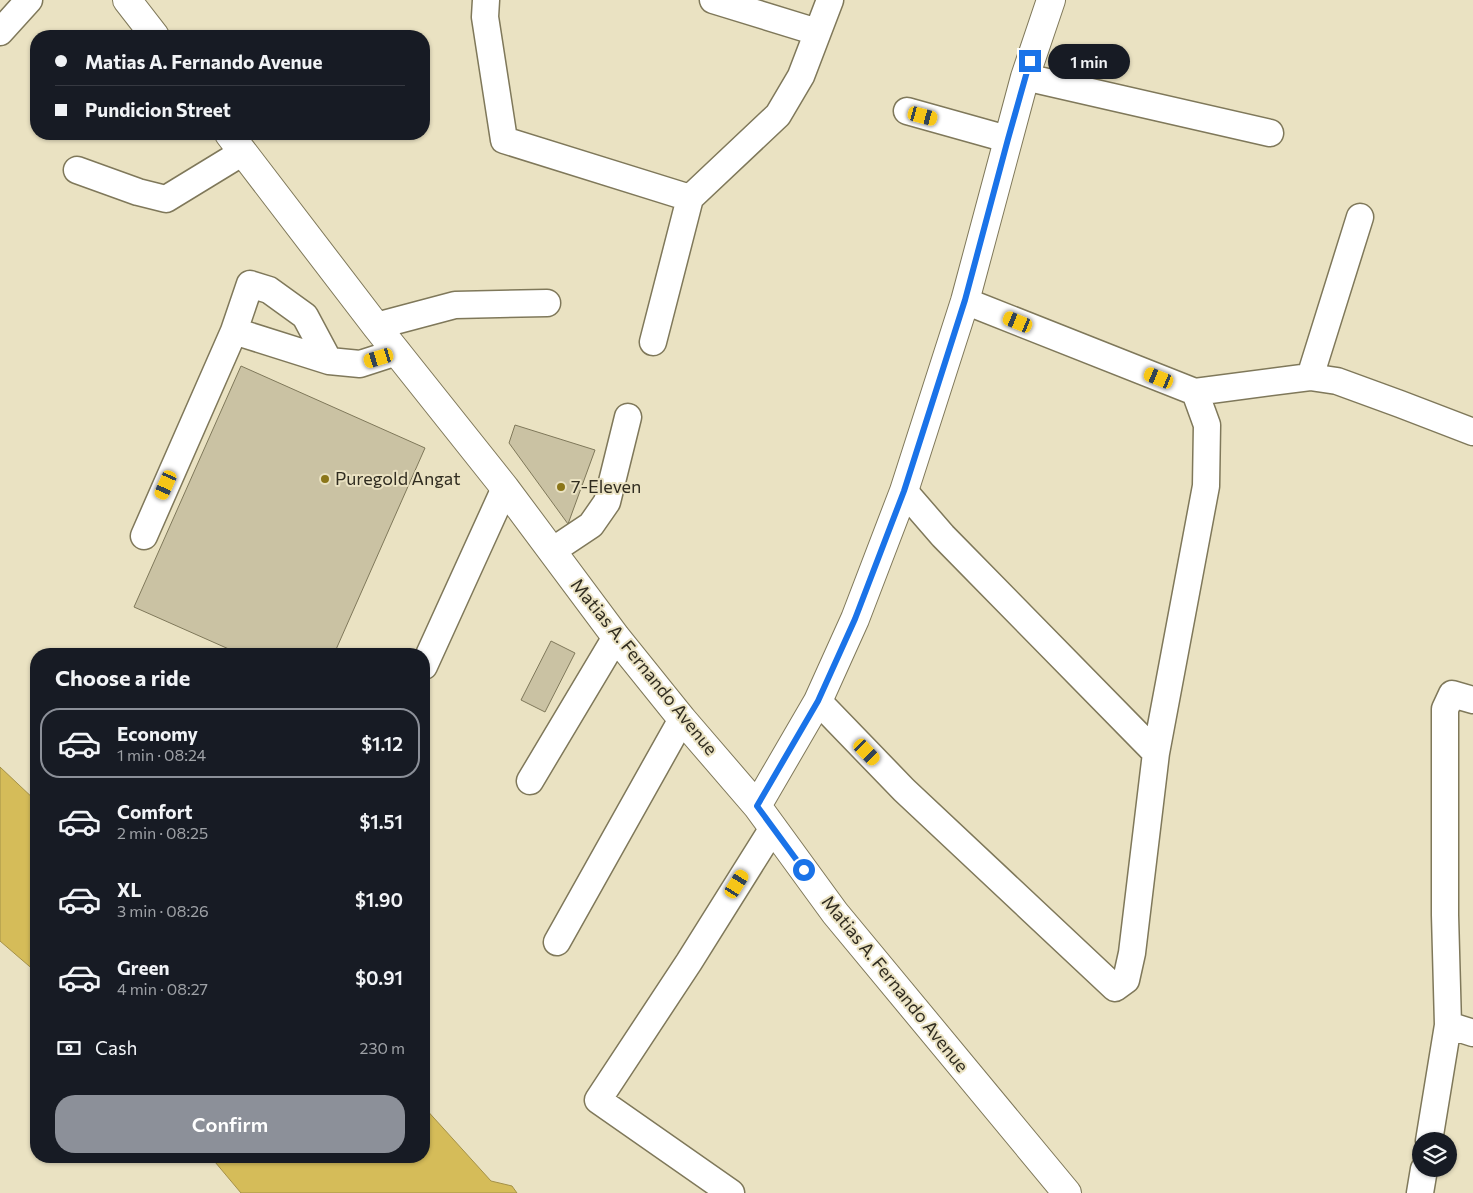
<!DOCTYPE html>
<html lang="en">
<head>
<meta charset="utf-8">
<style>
  :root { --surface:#171b24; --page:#20242c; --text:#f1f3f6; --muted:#9ea1a6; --line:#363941; --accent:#8c9099 }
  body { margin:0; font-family:Commissioner,sans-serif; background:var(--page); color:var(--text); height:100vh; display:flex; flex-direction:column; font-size:19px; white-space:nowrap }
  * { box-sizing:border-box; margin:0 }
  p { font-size:16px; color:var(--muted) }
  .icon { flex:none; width:28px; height:28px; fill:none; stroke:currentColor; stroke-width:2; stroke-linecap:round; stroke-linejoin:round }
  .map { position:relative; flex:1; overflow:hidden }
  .panel { position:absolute; left:30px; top:648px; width:400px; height:515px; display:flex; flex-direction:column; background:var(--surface); border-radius:20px; box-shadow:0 1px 4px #0004 }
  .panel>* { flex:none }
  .guide { position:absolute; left:30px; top:30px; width:400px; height:110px; border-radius:20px; box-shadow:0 1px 4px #0004; display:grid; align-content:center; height:110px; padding:0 25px; background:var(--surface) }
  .tools { position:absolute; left:1412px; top:1132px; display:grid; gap:10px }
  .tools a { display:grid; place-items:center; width:45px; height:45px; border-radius:50%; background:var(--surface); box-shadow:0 1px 4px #0004; font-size:25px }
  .end { position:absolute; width:22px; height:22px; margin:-11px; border:6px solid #1a73e8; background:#fff; box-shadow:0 0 0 2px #fff }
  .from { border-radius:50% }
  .bubble { position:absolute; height:35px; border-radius:18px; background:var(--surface); box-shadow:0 1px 4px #0004; font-size:16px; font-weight:600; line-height:35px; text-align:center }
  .car { position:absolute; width:15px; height:30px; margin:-15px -8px; border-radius:6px; box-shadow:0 0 4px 1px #0007; background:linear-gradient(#f5c518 24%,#345 0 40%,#f5c518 0 76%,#345 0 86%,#f5c518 0) }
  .guide b { display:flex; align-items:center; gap:18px; height:48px; font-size:19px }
  .guide b+b { border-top:1px solid var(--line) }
  .guide i { width:12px; height:12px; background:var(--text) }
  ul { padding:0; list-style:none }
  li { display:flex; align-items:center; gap:15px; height:70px; margin:0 10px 8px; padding:0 15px; border:2px solid transparent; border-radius:20px }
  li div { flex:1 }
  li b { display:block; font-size:19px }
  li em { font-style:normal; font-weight:600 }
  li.on { border-color:var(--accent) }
  li>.icon { width:45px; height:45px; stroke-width:1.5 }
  h2 { padding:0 25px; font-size:22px; line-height:60px }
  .pay { display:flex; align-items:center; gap:12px; height:55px; padding:0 25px; font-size:19px }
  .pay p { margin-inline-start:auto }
  .button { display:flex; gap:10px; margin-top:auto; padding:10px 25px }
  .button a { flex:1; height:58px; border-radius:20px; background:var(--accent); color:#fff; font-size:20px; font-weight:600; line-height:58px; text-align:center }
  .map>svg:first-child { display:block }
  .water { fill:#d5bc59; stroke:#a49148 }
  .building { fill:#cac2a3; stroke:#7f785a }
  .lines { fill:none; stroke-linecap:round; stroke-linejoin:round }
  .minor-casing { stroke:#7f785a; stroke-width:29 }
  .major-casing { stroke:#7f785a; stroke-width:30 }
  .minor { stroke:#fff; stroke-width:26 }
  .major { stroke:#fff; stroke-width:28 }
  .route { stroke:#1a73e8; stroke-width:6 }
  .poi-dot { fill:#8b7619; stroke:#eae2c2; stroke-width:2 }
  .labels { text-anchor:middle; stroke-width:4; stroke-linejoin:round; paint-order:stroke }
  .poi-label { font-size:18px; fill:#302c20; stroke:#eae2c2; text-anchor:start }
  .street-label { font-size:18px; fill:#302c20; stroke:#eae2c2 }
</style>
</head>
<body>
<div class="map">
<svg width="1473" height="1193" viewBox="0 0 1473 1193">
  <rect width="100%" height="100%" fill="#eae2c2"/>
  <path class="water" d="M0,767L36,801V972L0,941Z
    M424,1107L491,1181L512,1186L517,1193H241L210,1156H424Z"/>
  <path class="building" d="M241,366L425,448L334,654H240L134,607Z
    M515,425L595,450L568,524L509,443Z
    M551,641L575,653L545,712L521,700Z"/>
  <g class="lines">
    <g class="minor-casing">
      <path id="minor" d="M486,0L485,17L504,140L690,198
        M713,0L817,32
        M0,32L29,0
        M1025,77L1270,133
        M907,111L1007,139
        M77,170L138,192L166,199L243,152
        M965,301L1195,392L1310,377L1337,381L1400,404L1473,432
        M376,326L455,305L547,303
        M234,331L250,284L269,290L305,316L329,361
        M653,342L690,198L778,115L801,76L830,0
        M1310,377L1360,217
        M904,491L943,536L1156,753
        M144,536L234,331L329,361L360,364L397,352
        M552,551L591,525L607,502L628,417
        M424,666L505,488
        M818,701L904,790L1115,988L1126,980L1132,953L1156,753L1206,486L1207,425L1195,392
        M530,781L616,637
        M557,942L682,719
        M1448,1025L1473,1033
        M1429,1141L1448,1025L1445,915V709L1452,694L1473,700
        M731,1193L598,1100L689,962L773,828
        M1420,1193L1424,1169"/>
    </g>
    <g class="major-casing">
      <path id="major" d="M127,0L155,36
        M229,134L376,326L505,488L616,637L682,719L757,806L835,913L1067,1193
        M757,806L818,701L855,619L904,491L965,301L1025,77L1051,0"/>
    </g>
    <use href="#minor" class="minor"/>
    <use href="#major" class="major"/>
  </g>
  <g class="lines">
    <path class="route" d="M804,870L757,806L818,701L855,619L904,491L965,300L1008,139L1030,61"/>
  </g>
  <g class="poi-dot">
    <circle cx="325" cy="479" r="5"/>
    <circle cx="561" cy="487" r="5"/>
  </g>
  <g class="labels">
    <g class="poi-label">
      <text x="335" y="485">Puregold Angat</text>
      <text x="571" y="493">7-Eleven</text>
    </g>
    <g class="street-label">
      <text transform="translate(644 667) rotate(51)" y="6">Matias A. Fernando Avenue</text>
      <text transform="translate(895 984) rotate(51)" y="6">Matias A. Fernando Avenue</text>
    </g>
  </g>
</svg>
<div class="tools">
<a><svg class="icon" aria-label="layers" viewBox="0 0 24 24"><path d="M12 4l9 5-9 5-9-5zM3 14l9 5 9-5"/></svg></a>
</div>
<i class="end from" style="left:804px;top:870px"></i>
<i class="end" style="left:1030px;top:61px"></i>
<div class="bubble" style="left:1048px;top:44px;width:82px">1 min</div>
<i class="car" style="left:923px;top:116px;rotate:105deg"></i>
<i class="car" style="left:1018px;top:322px;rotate:292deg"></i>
<i class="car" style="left:379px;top:358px;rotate:253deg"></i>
<i class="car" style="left:1159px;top:378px;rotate:292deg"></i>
<i class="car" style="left:166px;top:485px;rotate:204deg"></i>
<i class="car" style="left:867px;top:752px;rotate:136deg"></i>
<i class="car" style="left:737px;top:884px;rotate:32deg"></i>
<div class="guide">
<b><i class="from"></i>Matias A. Fernando Avenue</b>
<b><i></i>Pundicion Street</b>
</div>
<section class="panel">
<h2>Choose a ride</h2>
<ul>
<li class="on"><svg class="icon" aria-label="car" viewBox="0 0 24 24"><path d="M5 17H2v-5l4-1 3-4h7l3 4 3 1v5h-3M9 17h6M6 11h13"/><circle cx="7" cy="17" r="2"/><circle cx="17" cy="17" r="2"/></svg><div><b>Economy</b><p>1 min · 08:24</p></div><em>$1.12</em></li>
<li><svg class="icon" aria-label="car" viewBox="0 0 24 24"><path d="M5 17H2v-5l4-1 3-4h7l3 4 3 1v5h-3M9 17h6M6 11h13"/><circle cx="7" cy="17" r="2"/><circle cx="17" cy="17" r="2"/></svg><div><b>Comfort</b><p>2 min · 08:25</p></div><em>$1.51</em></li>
<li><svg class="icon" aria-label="car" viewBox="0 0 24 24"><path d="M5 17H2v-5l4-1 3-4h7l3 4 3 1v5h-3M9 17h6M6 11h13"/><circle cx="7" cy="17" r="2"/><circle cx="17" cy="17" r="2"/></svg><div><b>XL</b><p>3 min · 08:26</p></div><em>$1.90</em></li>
<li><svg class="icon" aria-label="car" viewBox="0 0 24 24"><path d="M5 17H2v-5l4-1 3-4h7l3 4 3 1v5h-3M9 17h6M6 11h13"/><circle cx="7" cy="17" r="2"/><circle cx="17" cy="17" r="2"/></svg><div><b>Green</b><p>4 min · 08:27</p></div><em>$0.91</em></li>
</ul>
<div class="pay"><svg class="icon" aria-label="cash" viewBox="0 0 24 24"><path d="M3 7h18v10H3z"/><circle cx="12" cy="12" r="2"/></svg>Cash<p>230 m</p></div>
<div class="button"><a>Confirm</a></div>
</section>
</div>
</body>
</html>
